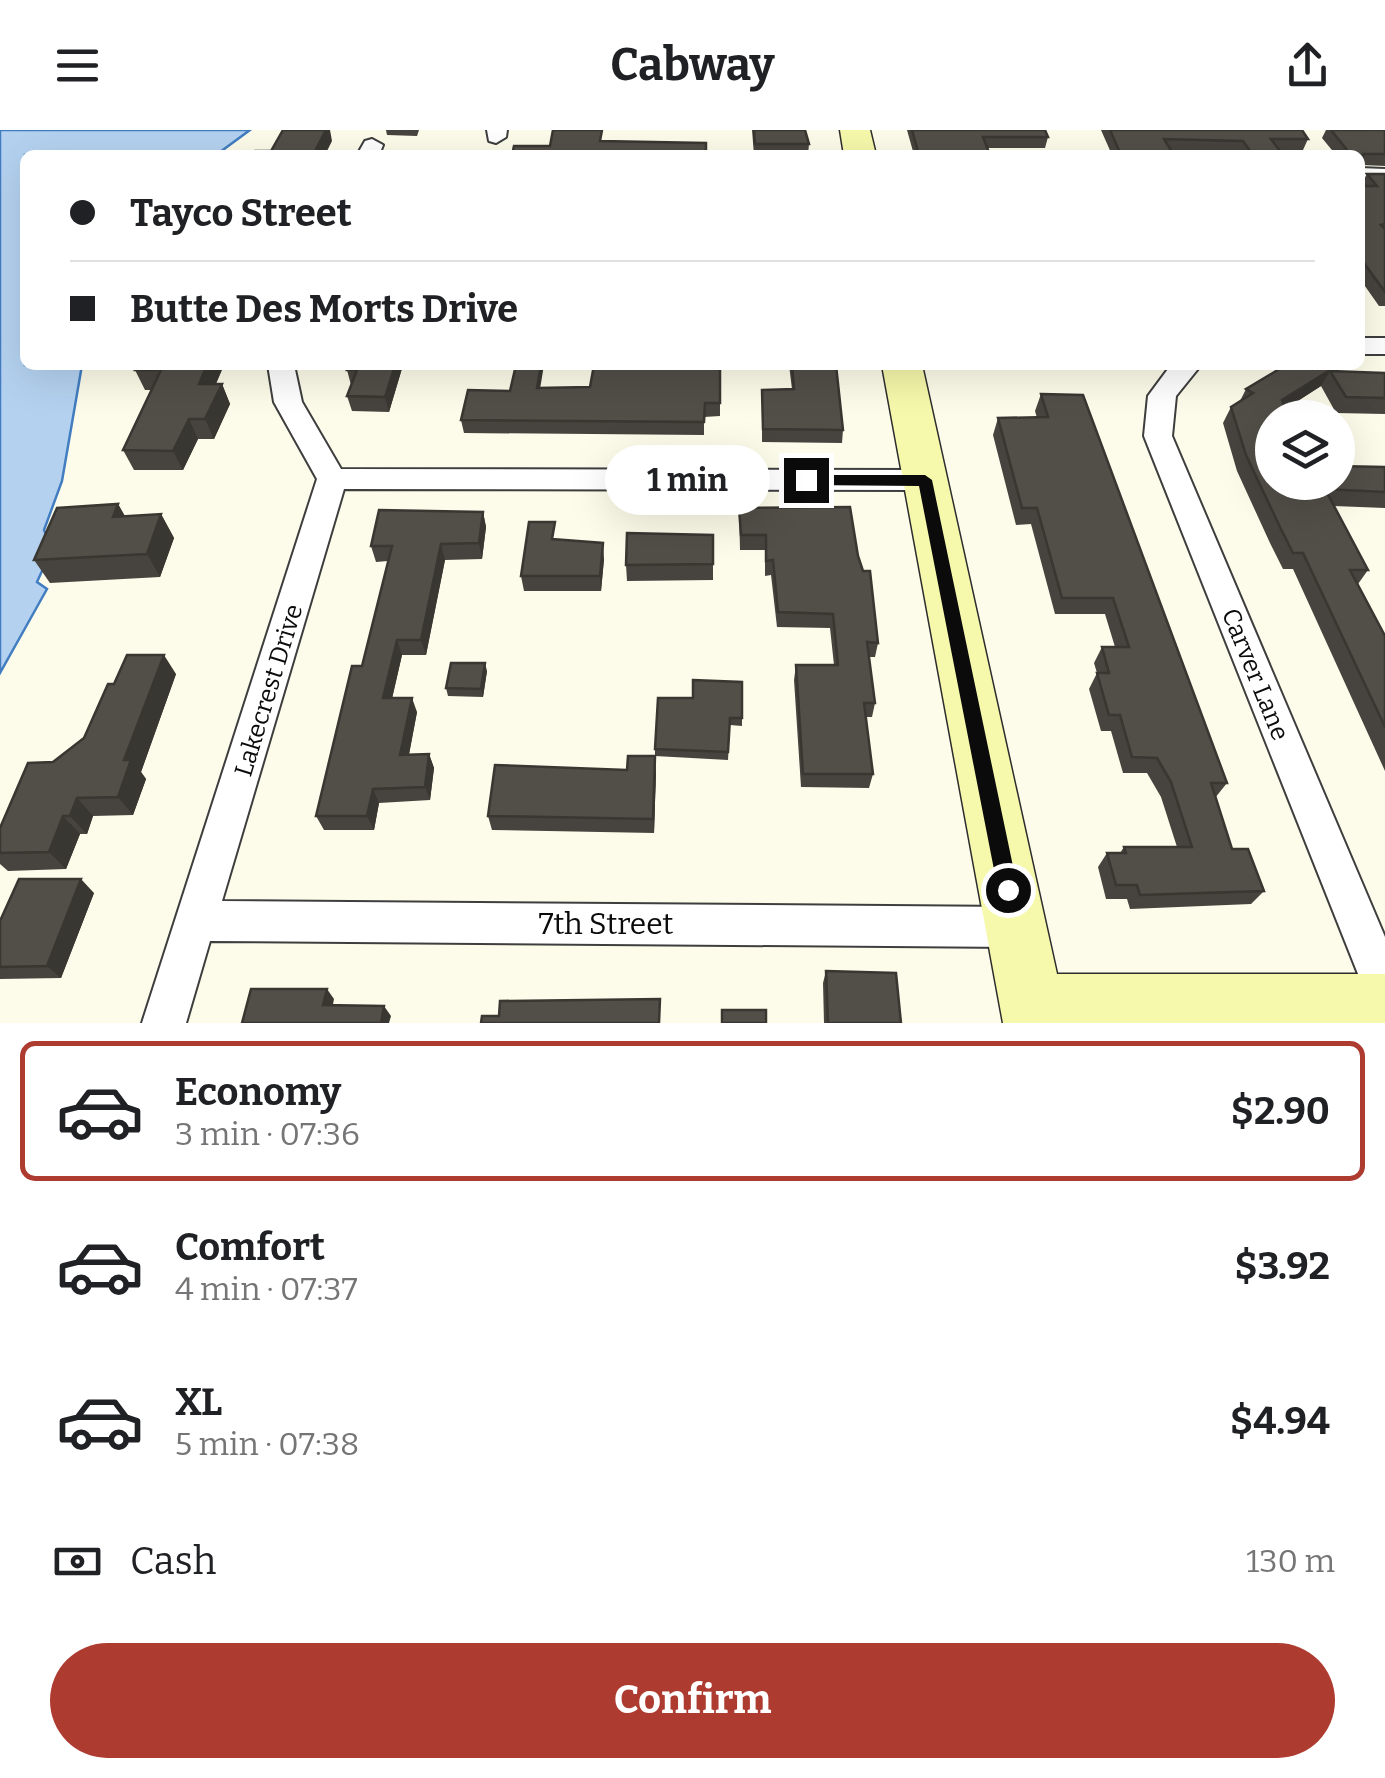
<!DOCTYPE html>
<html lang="en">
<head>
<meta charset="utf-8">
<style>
  :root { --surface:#fff; --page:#f2f2f2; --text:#202124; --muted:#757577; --line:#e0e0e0; --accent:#ad3b30 }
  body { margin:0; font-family:Bitter,serif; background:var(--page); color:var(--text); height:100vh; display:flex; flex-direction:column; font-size:38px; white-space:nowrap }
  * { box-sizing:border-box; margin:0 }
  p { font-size:32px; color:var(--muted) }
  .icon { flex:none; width:55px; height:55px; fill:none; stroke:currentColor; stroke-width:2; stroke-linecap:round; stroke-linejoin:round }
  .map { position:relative; height:893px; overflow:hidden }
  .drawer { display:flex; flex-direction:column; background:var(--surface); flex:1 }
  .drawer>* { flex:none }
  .top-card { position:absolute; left:20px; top:20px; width:1345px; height:220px; border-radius:15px; box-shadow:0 10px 40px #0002; display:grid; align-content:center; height:220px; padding:0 50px; background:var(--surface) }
  .tools { position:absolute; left:1255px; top:270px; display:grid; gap:20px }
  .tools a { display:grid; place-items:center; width:100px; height:100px; border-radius:50%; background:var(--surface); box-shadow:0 10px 40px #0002; font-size:50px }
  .end { position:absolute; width:45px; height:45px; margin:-22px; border:12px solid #0b0b0b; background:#fff; box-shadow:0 0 0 5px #fff }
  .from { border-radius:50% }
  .bubble { position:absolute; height:70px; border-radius:35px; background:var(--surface); box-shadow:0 10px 40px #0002; font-size:32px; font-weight:700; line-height:70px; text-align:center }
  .top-card b { display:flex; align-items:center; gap:35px; height:95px; font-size:38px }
  .top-card b+b { border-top:2px solid var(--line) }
  .top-card i { width:25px; height:25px; background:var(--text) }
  ul { padding:18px 0 0; list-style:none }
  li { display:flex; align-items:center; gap:30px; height:140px; margin:0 20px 15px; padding:0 30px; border:5px solid transparent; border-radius:15px }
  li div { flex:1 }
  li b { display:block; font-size:38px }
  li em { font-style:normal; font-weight:700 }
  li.selected { border-color:var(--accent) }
  li>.icon { width:90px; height:90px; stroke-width:1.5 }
  .pay { display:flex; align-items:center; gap:25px; height:110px; padding:0 50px; font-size:38px }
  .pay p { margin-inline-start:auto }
  .primary-button { display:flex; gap:20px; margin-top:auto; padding:20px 50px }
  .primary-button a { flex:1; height:115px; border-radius:60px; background:var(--accent); color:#fff; font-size:40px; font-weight:700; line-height:115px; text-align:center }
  header { display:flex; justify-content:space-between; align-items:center; height:130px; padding:0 50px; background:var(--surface); font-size:45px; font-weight:700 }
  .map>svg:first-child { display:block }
  .water { fill:#b4d2f0; stroke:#417dc0; stroke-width:2.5 }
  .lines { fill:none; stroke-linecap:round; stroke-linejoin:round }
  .street-casing { stroke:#3e3e3e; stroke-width:4 }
  .secondary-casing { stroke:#2d2d2d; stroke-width:3 }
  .street { fill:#fff; fill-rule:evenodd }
  .secondary { fill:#f6f8ab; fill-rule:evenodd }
  .wall { fill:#47433e }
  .shaded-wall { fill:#393732 }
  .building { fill:#524e48; stroke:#393732; stroke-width:2.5 }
  .route { fill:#0b0b0b }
  .labels { text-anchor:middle; stroke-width:10; stroke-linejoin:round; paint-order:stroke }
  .street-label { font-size:25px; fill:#0b0b0b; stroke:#fff }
  .near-street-label { font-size:30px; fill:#0b0b0b; stroke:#fff }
</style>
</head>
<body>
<header><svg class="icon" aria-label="menu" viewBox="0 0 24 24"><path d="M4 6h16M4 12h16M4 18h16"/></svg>Cabway<svg class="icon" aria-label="share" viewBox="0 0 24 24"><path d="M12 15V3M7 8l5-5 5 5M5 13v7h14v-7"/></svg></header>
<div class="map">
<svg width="1385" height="893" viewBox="0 0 1385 893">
  <rect width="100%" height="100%" fill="#fdfcea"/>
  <path class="water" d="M0,0H250L216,25H25V235H82L62,351L44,400L52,419L37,452L47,459L0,543Z"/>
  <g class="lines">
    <g class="street-casing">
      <path id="street" d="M487,0H507L506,7L496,13L489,11Z
        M372,9L383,15L379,25H357L365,11Z
        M1360,38L1385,39V53L1360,52Z
        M1360,208H1385V224H1360Z
        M268,235H294L302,272L341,339L925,340L936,343L940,350L936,357L925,360L344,359L222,771L1015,777L1030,783L1036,797L1030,811L1015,817L210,811L186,893H142L317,349L274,272Z
        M1171,235H1201L1176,266L1172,306L1385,807V881L1370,874L1144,306L1148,266Z"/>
    </g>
    <g class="secondary-casing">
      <path id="secondary" d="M840,0H870L876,25H844Z
        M882,235H922L1057,844H1385V893H1003Z"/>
    </g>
    <use href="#street" class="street"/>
    <use href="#secondary" class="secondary"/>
  </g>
  <path class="wall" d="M386,0H419L417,6L387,5Z
    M752,0H805L809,14L808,25H754Z
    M907,0H1045L1048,7L1045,18H987L990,25H914Z
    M1101,0H1302L1308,9L1303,20H1279L1283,25H1240L1239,23L1171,21L1174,25H1112Z
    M1326,0H1385V36L1362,35L1360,43V25H1336L1322,8Z
    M1367,44H1385V176H1379L1360,149V56Z
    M137,235H224L216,254H222L230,274L214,309H198L183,340H134L123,320L152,260H145L135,240Z
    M403,235L389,282L352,281L347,266L351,255L347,240Z
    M720,235V286L704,287V305L464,303L461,290L510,261L541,258L590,257Z
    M789,235H836L843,300L842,313L762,312V260L792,259Z
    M1286,235L1335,241L1385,243V284L1336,283L1321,256L1285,279L1272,352L1385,337V378L1334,376L1368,440L1358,454L1385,506V641L1293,439H1283L1270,413L1237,341L1223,293L1231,277L1240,271L1246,259Z
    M1041,264L1227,653L1215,668L1232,719L1264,761L1251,774L1130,779L1127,769H1106L1098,737L1107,723H1120L1124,717H1177L1161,667L1147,643H1123L1111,601H1101L1089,559L1097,543L1094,533L1102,517H1115L1105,484H1055L1031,394L1016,395L993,305L998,288H1037L1035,281Z
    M118,374L125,386L161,384L174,408L160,447L50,453L34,430Z
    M739,378L858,426L878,513L875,527H869L875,573L872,587H866L873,644L869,658L801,657L794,550L796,535H834L830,498L777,497L771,445L765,446V420H740Z
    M483,382L486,397L482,429L445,430L426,525H402L392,568L417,582L409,625L429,624L434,638L430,670L379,673L374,700H324L316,686L362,536L388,431L376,432L371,416Z
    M557,409L604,429L601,461H524L521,446Z
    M713,434V450L627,451L626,435Z
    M487,541L483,567L448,566L446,558Z
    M176,544L141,642L146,649L133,685L93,686L87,704H80L66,739L8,741L0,734V698L53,632L84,608L114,554Z
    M742,552V596L730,595L728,630L655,626V619L693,568Z
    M656,641L654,703L492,700L488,686Z
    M94,763L61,848L0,849V791Z
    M826,841L901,893H824L823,853Z"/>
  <path class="shaded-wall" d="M326,0H330L332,11L325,25H313Z
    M207,235H224L207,273L199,254Z
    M395,235H403L389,282L385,267Z
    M541,235H544L538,271L537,258Z
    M1338,235L1332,245L1330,241L1321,256L1273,287L1282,270Z
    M222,254L230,274L214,309L205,289Z
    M189,289L198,309L183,340L173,321Z
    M118,374L131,398L113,387Z
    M483,382L486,397L482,429L479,413Z
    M161,384L174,408L160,447L147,424Z
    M603,413L604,429L601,461L600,446Z
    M441,414L445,430L426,525L421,510Z
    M397,510L402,525L389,582L383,568Z
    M164,525L176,544L141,642L146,649L133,685L118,667L124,630Z
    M485,533L487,541L483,567L481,559Z
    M412,568L417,582L406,639L400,625Z
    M429,624L434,638L430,670L425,657Z
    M655,626L656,641L654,703L653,689Z
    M373,659L379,673L374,700L367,686Z
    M77,668L93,686L87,704L70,686Z
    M63,686L80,704L66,739L49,722Z
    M81,749L94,763L61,848L47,836Z
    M327,859L334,869L331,885L323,875Z
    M384,876L391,886L389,893H381Z"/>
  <path class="building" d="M283,0H326L313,25H252L255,21H271Z
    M553,0H602L600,11L706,13V25H512L514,16H550Z
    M754,0H805L809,14H755Z
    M912,0H1045L1048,7H983L990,25H919Z
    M1110,0H1302L1308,9H1271L1283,25H1253L1243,11L1164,9L1174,25H1121Z
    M1331,0H1385V24H1363L1362,38L1360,36V25H1351Z
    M1367,44H1385V94L1381,95L1385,99V162L1361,129L1360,56H1377Z
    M137,235H207L199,254H222L205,289H189L173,321L123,320L161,240H135Z
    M349,235H395L385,267L347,266L357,240H347Z
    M516,235H541L537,258L590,257L594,235H720V273H705L704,292L461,290L468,260L510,261Z
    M792,235H836L843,300L763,299L762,260L794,259Z
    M1286,235H1338L1282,270L1288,288H1272V352H1338V336L1385,337V362L1325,359L1368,440H1350L1385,506V597L1303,423H1293L1280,397L1246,325L1231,277L1253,263L1246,259Z
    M1330,241L1385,243V268L1346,267Z
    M1041,264L1083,265L1227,653H1211L1232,719H1248L1264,761L1140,765L1137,755H1116L1107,723H1126L1124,717H1192L1171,652L1157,628L1132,627L1120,585H1109L1097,543H1109L1102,517H1129L1113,468H1062L1037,378H1022L998,288L1048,287Z
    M118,374L113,387L161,384L147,424L34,430L57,378Z
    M850,377L858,426L863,441H870L878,513L867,512L875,573H864L873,644H803L796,535H838L833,484L778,482L773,430L766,431V405H741L739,378Z
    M379,380L483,382L479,413L441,414L421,510H397L383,568H412L400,625L429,624L425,657L373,659L367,686H316L352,536H362L392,416H371Z
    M529,392H555L552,409L603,413L600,446H521Z
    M627,403L713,405V434L626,435Z
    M127,525H164L124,630H131L118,667L77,668L70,686H63L49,722L0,723V698L28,633L53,632L84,608L108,554H114Z
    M451,533H485L481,559L446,558Z
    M693,550L742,552V588H730L728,622L655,619L658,568H693Z
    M628,626H655L653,689L488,686L495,635L627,640Z
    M19,749H81L47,836L0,837V791Z
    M826,841L896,843L901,893H828Z
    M251,859H327L323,875L384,876L381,893H242Z
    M660,869L659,893H481L482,886H499L500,871Z
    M722,880H766V893H722Z"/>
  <path class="route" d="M925,345L932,350L1018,760L1008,769L998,760L919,356L806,355L799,350L806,345Z"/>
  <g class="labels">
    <g class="street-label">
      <text transform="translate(1256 544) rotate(68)" y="9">Carver Lane</text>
      <text transform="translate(268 560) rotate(-73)" y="9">Lakecrest Drive</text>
    </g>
    <g class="near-street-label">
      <text x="606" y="804">7th Street</text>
    </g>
  </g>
</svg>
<div class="tools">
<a><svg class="icon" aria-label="layers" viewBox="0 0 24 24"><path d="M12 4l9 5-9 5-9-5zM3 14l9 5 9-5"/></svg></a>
</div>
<i class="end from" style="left:1008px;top:760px"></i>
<i class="end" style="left:806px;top:350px"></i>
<div class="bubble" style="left:605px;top:315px;width:165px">1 min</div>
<div class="top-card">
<b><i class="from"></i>Tayco Street</b>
<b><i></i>Butte Des Morts Drive</b>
</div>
</div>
<section class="drawer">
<ul>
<li class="selected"><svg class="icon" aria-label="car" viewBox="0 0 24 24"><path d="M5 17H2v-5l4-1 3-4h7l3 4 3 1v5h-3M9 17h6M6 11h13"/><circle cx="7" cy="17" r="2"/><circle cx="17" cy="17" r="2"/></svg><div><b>Economy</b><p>3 min · 07:36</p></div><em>$2.90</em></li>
<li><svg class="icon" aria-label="car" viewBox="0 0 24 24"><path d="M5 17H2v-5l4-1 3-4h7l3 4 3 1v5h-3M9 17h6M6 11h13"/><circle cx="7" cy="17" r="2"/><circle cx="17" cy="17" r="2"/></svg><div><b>Comfort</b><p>4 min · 07:37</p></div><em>$3.92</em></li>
<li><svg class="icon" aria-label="car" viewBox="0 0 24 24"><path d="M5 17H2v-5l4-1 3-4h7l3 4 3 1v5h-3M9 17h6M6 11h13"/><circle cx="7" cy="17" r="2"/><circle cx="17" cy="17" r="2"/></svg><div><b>XL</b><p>5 min · 07:38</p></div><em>$4.94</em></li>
</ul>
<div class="pay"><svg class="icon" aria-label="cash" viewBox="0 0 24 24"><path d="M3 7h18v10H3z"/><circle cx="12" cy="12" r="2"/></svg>Cash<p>130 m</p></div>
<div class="primary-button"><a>Confirm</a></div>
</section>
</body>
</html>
